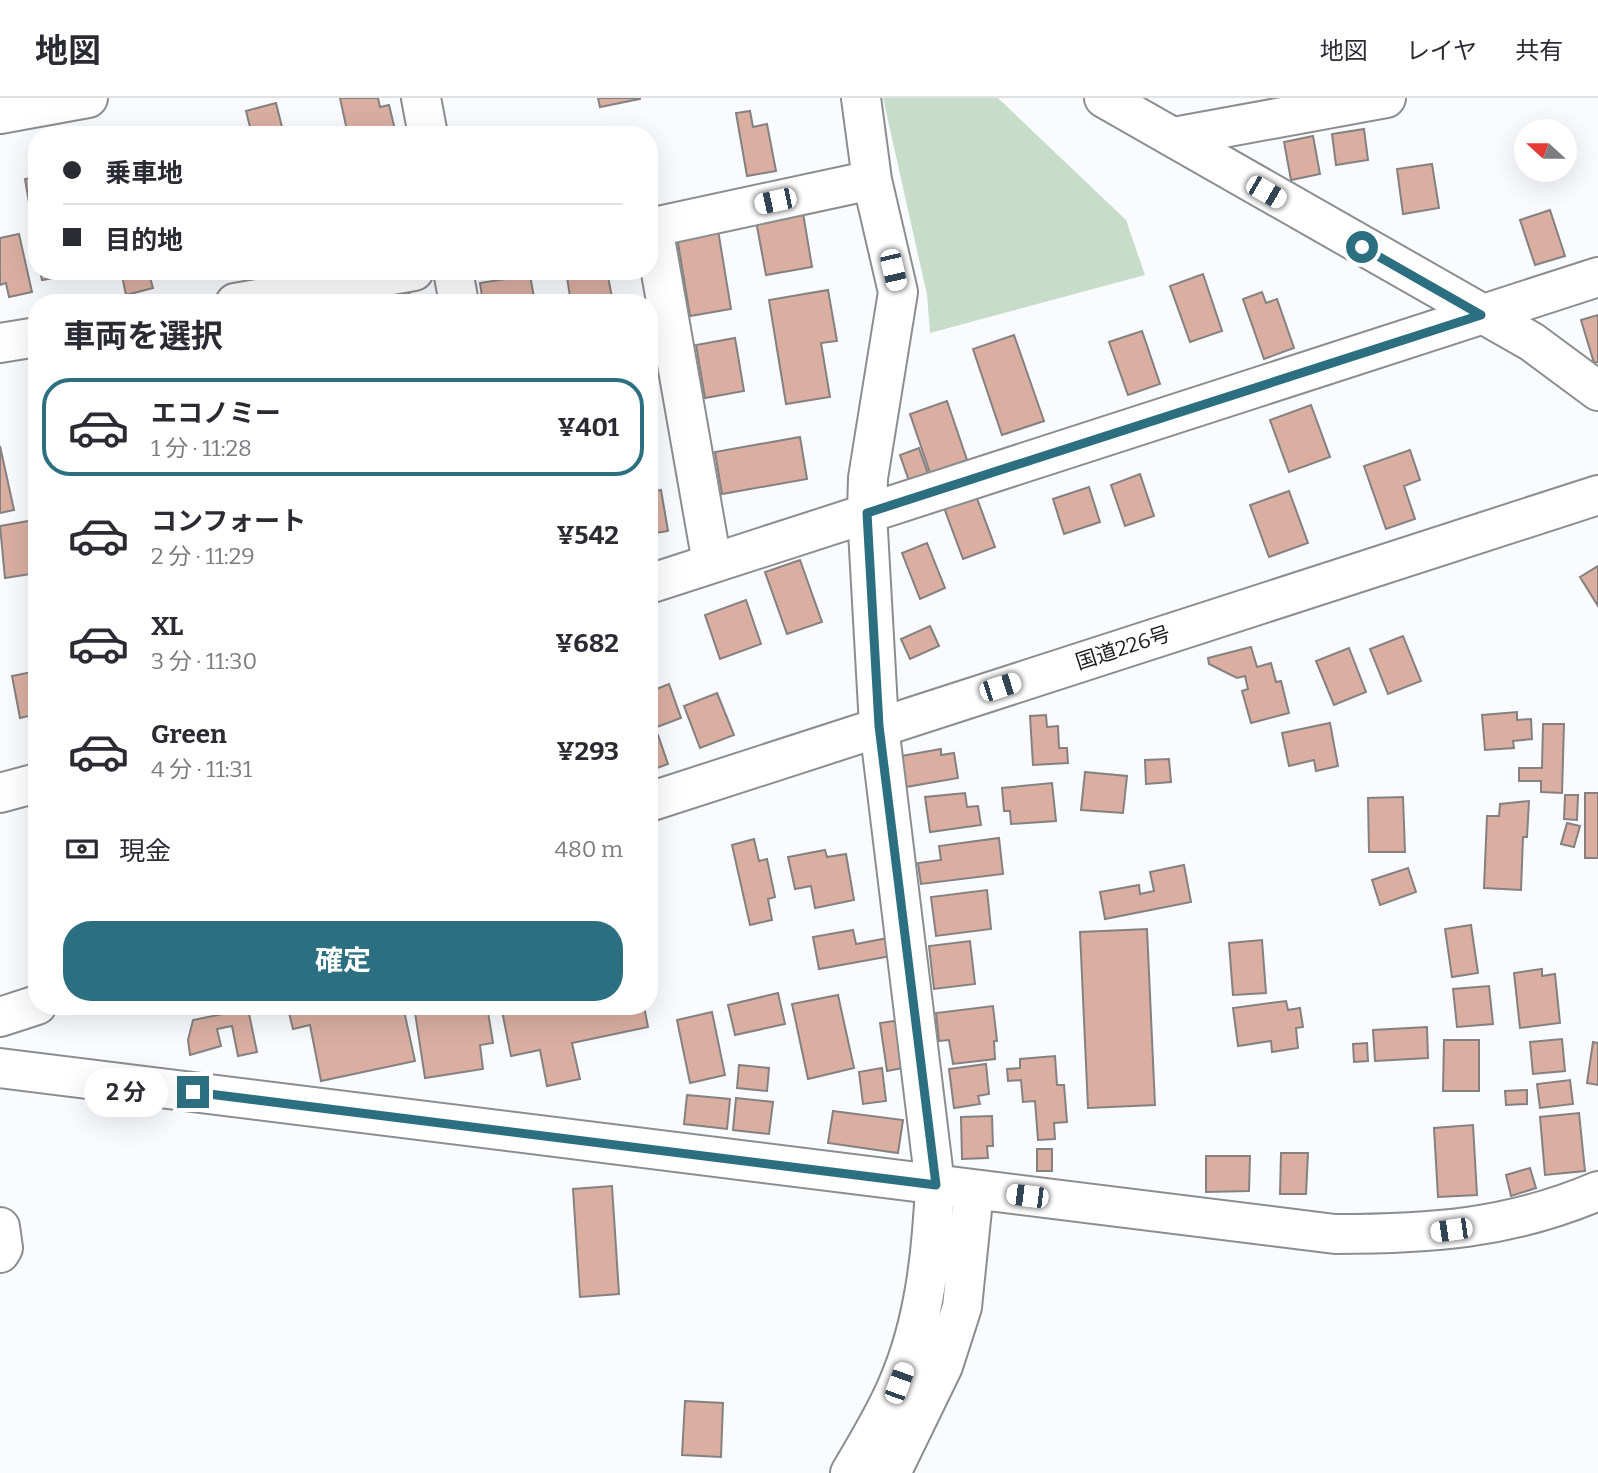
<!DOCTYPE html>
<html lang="ja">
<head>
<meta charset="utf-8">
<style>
  :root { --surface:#fff; --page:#f7f7f7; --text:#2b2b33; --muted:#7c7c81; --line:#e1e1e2; --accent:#2c6f81 }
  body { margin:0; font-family:Bitter,"Noto Sans JP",serif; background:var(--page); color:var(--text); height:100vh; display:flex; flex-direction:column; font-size:26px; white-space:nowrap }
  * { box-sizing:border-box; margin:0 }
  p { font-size:23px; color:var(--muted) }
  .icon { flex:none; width:38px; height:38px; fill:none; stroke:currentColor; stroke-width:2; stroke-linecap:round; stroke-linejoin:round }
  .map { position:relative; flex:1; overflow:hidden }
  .panel { position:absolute; left:28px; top:196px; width:630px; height:721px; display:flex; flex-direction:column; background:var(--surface); border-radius:28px; box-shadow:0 7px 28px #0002 }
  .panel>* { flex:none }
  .hud { position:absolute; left:28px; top:28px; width:630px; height:154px; border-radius:28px; box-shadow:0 7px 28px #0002; display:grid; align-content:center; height:154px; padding:0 35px; background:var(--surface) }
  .needle { width:46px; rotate:291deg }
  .tools { position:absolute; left:1514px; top:21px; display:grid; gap:14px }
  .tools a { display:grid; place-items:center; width:63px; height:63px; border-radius:50%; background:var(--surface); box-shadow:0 7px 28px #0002; font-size:35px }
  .end { position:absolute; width:32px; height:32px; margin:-16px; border:9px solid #2c6f81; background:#fff; box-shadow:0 0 0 4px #fff }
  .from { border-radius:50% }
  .bubble { position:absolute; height:49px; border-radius:24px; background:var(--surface); box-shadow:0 7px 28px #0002; font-size:23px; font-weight:700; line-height:49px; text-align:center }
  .car { position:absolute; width:21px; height:42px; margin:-21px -10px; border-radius:9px; box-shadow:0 0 5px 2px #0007; background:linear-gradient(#fff 24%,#345 0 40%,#fff 0 76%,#345 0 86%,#fff 0) }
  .hud b { display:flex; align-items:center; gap:24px; height:66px; font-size:26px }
  .hud b+b { border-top:2px solid var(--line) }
  .hud i { width:18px; height:18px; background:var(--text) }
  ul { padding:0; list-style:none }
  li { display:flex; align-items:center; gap:21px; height:98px; margin:0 14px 10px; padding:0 21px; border:4px solid transparent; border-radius:28px }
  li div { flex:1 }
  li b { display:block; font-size:26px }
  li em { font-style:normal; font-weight:700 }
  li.on { border-color:var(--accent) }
  li>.icon { width:63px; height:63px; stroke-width:1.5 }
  h2 { padding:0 35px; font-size:32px; line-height:84px }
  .pay { display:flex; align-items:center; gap:18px; height:77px; padding:0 35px; font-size:26px }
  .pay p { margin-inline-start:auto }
  .button { display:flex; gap:14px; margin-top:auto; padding:14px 35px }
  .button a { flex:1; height:80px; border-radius:28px; background:var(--accent); color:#fff; font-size:28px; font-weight:700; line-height:80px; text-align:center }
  header { display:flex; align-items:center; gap:42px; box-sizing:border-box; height:98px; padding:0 35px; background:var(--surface); border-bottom:2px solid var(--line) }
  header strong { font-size:33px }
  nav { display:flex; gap:38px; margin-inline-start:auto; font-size:24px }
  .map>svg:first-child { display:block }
  .green { fill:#c7ddca }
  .building { fill:#daafa2; stroke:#848180; stroke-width:2 }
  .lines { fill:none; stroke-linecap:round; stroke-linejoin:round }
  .minor-casing { stroke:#8b8d8f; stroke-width:42 }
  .highway-casing { stroke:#8b8d8f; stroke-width:42 }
  .minor { stroke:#fff; stroke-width:38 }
  .highway { stroke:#fff; stroke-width:38 }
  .route { stroke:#2c6f81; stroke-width:9 }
  .labels { text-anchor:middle; stroke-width:7; stroke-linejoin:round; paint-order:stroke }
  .street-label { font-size:21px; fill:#1d1e1f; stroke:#fff }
</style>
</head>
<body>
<header>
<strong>地図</strong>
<nav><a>地図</a><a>レイヤ</a><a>共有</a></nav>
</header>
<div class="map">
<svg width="1598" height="1375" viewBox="0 0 1598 1375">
  <rect width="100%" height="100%" fill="#f9fbfe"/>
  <path class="green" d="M883,0H998L1126,122L1145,177L930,235L927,197Z"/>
  <path class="building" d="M340,0H378L380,9L389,7L396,36L348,37Z
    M598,0H640V1L600,9Z
    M276,5L284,37H252L246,13Z
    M750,13L753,29L767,26L776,73L747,78L736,15Z
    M1364,31L1368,62L1336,67L1332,36Z
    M1313,38L1320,76L1291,82L1284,44Z
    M1432,66L1439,110L1403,116L1397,71Z
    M37,79V152L25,81Z
    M1550,112L1565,158L1535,167L1520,122Z
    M803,115L812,169L766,177L756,123Z
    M718,132L731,211L690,218L677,139Z
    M19,136L32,194L9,199L6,185L0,187V140Z
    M40,173H70L71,177L42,182Z
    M121,173H159L149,176L153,190L126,197Z
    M242,173H263V178L244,182Z
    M566,173H607L613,205H571Z
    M1203,176L1222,233L1190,244L1170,188Z
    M530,177L535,205H483L480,185Z
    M408,187L411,205H374L372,194Z
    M828,192L837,243L821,245L830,299L786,306L769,202Z
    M1262,194L1266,205L1277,201L1294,250L1264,261L1243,201Z
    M1598,217V264L1594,265L1581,222Z
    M1142,233L1160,286L1128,297L1109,244Z
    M1014,237L1044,323L1002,337L973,251Z
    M735,240L744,293L705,300L696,247Z
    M947,303L967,362L930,375L910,316Z
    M1311,307L1330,359L1289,374L1270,322Z
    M800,339L807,381L722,396L715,354Z
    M0,348L14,412L0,415Z
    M919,350L928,376L909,383L900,357Z
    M1410,352L1420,382L1404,388L1415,421L1386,431L1364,368Z
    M1140,376L1154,418L1125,428L1111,387Z
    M1089,389L1100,424L1064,436L1053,401Z
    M661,392L668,433L649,436V394Z
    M1289,393L1308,445L1269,459L1250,407Z
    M975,395L995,449L963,461L943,407Z
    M34,422L37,475L5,480L0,428Z
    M927,445L945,490L920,501L902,455Z
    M800,462L822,524L787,536L765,474Z
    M1598,468V508L1580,479Z
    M746,502L761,546L720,561L705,517Z
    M930,528L939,548L910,561L901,541Z
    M1403,538L1421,583L1388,596L1370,551Z
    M1251,549L1257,569L1271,565L1276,584L1281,583L1289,615L1251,625L1242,593L1248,591L1245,578L1237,580L1209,566L1208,560Z
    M1349,550L1366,594L1334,607L1316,563Z
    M37,573V616L20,620L12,578Z
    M669,586L681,620L649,632V594Z
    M717,595L734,637L700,650L684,608Z
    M1517,614V622L1531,621L1532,641L1513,643L1514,650L1485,652L1482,617Z
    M1046,617L1047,629L1058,628L1059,650H1067L1068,665L1033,667L1030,618Z
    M1330,625L1338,668L1316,673L1314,662L1289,668L1282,635Z
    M1543,626H1564L1562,695L1541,694V683H1519V670H1542Z
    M658,637L668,666L649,673V640Z
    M941,651V657L954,655L958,680L906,689L901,658Z
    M1169,661L1171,684L1146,686L1145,662Z
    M1085,674L1127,678L1123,715L1081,712Z
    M1052,685L1056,723L1011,726L1010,713H1004L1002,690Z
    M965,695L967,709L978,708L981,727L930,734L925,699Z
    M1585,695H1598V760H1585Z
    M1565,697H1578L1577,722L1564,721Z
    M1403,699L1405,754H1369L1368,700Z
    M1529,703L1527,739H1523L1521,792L1484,790L1487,718H1499L1500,706Z
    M1567,725L1580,728L1574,749L1561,746Z
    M999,740L1003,776L921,786L918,765L941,762L939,748Z
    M754,741L759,763L767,761L775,799L768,801L772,822L750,827L732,747Z
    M825,752L827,759L846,756L854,802L815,810L811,788L795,791L788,759Z
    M1184,767L1191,804L1105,821L1100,794L1139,787L1140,796L1154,793L1150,774Z
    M1408,770L1416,794L1380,807L1372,782Z
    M987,792L991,831L936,838L931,799Z
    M1471,827L1478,875L1452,879L1445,831Z
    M1147,831L1155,1007L1088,1010L1080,834Z
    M853,832L856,846L888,840L891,858L819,871L813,839Z
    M1262,842L1266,895L1233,897L1229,845Z
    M970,843L975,886L934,891L929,848Z
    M1542,871V878L1555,876L1560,925L1520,930L1514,875Z
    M1489,888L1493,926L1457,929L1453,891Z
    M778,895L785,926L735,937L728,907Z
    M838,897L854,970L808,981L792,906Z
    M1286,903L1288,912L1300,910L1303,929L1296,930L1298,950L1272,954L1271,943L1238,948L1233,910Z
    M294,908H403L415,963L321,983L310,927L293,931L288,911Z
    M414,908H487L493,945L480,947L483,971L425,980Z
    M501,908H644L648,929L572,945L580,981L547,988L540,952L511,958Z
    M993,908L997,943H994L995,961L953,966L949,942L939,943L936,915Z
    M248,911L257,954L238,958L232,928L217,931L221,948L190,957L188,942L193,922Z
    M712,914L725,977L690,985L677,922Z
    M901,922L908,969L887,973L880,925Z
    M1427,929L1428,960L1375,963L1373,932Z
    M1562,941L1565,973L1533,976L1530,944Z
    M1444,942H1479V993H1443Z
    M1593,944L1598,945V987L1587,985Z
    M1367,945L1368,963L1354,964L1353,946Z
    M1055,958L1057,987H1064L1067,1024L1054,1025L1055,1041L1038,1042L1035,1003L1023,1004L1021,982L1008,983L1007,971L1020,970V961Z
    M986,966L989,996L978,998L980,1006L954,1010L949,971Z
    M739,967L769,970L767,993L737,990Z
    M882,970L886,1003L863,1006L859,974Z
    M1570,982L1573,1006L1540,1010L1537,986Z
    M1527,992V1006L1506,1007L1505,993Z
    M687,997L730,1001L727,1031L684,1026Z
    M736,1000L773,1004L769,1036L733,1032Z
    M833,1013L903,1022L898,1055L828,1045Z
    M1579,1015L1585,1073L1545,1077L1540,1019Z
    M992,1018L993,1048H987L988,1060L962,1061L961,1019Z
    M1473,1027L1477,1097L1438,1099L1434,1030Z
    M1037,1051H1052V1073H1037Z
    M1281,1055H1308L1306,1096H1280Z
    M1206,1058H1250L1249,1093L1206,1094Z
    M1530,1070L1536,1090L1511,1098L1506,1077Z
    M612,1088L619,1196L580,1199L573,1091Z
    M685,1303L723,1305L721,1359L682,1357Z"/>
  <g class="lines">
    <g class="minor-casing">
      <path id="minor" d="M421,0L428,37
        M1104,0L1532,244L1598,293
        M0,16L88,0
        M1174,39L1386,0
        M653,129L712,465
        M649,130L872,82
        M453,173L459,205
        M235,205L414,173
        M0,245L37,239
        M649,486L1598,179
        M0,695L37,685
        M0,970L1335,1136C1429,1136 1509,1131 1598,1093
        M0,1129L3,1150L0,1155
        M850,1375C867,1346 885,1317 898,1286C925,1224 932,1153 935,1087L879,628L867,415L868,380L898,194L872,82L861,0
        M891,1375L943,1268L962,1209L974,1092"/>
    </g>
    <g class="highway-casing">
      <path id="highway" d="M649,704L1598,397
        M0,919L37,907"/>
    </g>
    <use href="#minor" class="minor"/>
    <use href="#highway" class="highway"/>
  </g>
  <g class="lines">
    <path class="route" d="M193,994L936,1087L879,628L867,415L1481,217L1362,149"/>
  </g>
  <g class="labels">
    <g class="street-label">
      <text transform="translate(1123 550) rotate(-18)" y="7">国道226号</text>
    </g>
  </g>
</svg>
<div class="tools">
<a><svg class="needle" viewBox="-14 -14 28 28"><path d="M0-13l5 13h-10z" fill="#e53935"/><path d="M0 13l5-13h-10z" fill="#7c7c81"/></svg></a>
</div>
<i class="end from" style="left:1362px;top:149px"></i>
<i class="end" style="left:193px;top:994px"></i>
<div class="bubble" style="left:84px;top:970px;width:84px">2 分</div>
<i class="car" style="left:1266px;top:94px;rotate:120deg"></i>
<i class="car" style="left:775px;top:103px;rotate:258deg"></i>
<i class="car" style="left:893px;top:172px;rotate:167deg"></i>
<i class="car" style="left:1000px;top:589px;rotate:72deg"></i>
<i class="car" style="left:1027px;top:1098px;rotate:277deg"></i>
<i class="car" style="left:1451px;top:1132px;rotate:262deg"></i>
<i class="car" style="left:899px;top:1285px;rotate:20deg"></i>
<div class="hud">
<b><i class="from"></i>乗車地</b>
<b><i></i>目的地</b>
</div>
<section class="panel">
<h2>車両を選択</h2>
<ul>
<li class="on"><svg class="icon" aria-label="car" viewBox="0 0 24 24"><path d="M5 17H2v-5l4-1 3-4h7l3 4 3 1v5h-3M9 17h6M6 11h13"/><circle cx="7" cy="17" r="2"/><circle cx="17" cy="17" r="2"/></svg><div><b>エコノミー</b><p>1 分 · 11:28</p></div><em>¥401</em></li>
<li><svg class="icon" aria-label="car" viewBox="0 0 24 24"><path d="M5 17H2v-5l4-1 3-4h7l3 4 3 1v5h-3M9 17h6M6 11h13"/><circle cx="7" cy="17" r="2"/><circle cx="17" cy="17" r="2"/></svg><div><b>コンフォート</b><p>2 分 · 11:29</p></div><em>¥542</em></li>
<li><svg class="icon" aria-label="car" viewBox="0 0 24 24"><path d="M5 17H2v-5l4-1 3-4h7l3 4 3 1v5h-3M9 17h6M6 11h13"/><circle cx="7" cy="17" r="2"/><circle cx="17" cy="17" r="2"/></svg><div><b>XL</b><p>3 分 · 11:30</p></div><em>¥682</em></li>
<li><svg class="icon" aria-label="car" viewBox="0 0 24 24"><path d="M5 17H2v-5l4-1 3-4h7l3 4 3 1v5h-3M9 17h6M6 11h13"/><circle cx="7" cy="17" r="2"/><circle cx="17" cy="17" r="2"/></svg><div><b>Green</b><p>4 分 · 11:31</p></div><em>¥293</em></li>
</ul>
<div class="pay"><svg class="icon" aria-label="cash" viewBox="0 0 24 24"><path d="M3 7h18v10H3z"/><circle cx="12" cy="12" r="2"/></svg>現金<p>480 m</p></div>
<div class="button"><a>確定</a></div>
</section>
</div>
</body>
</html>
